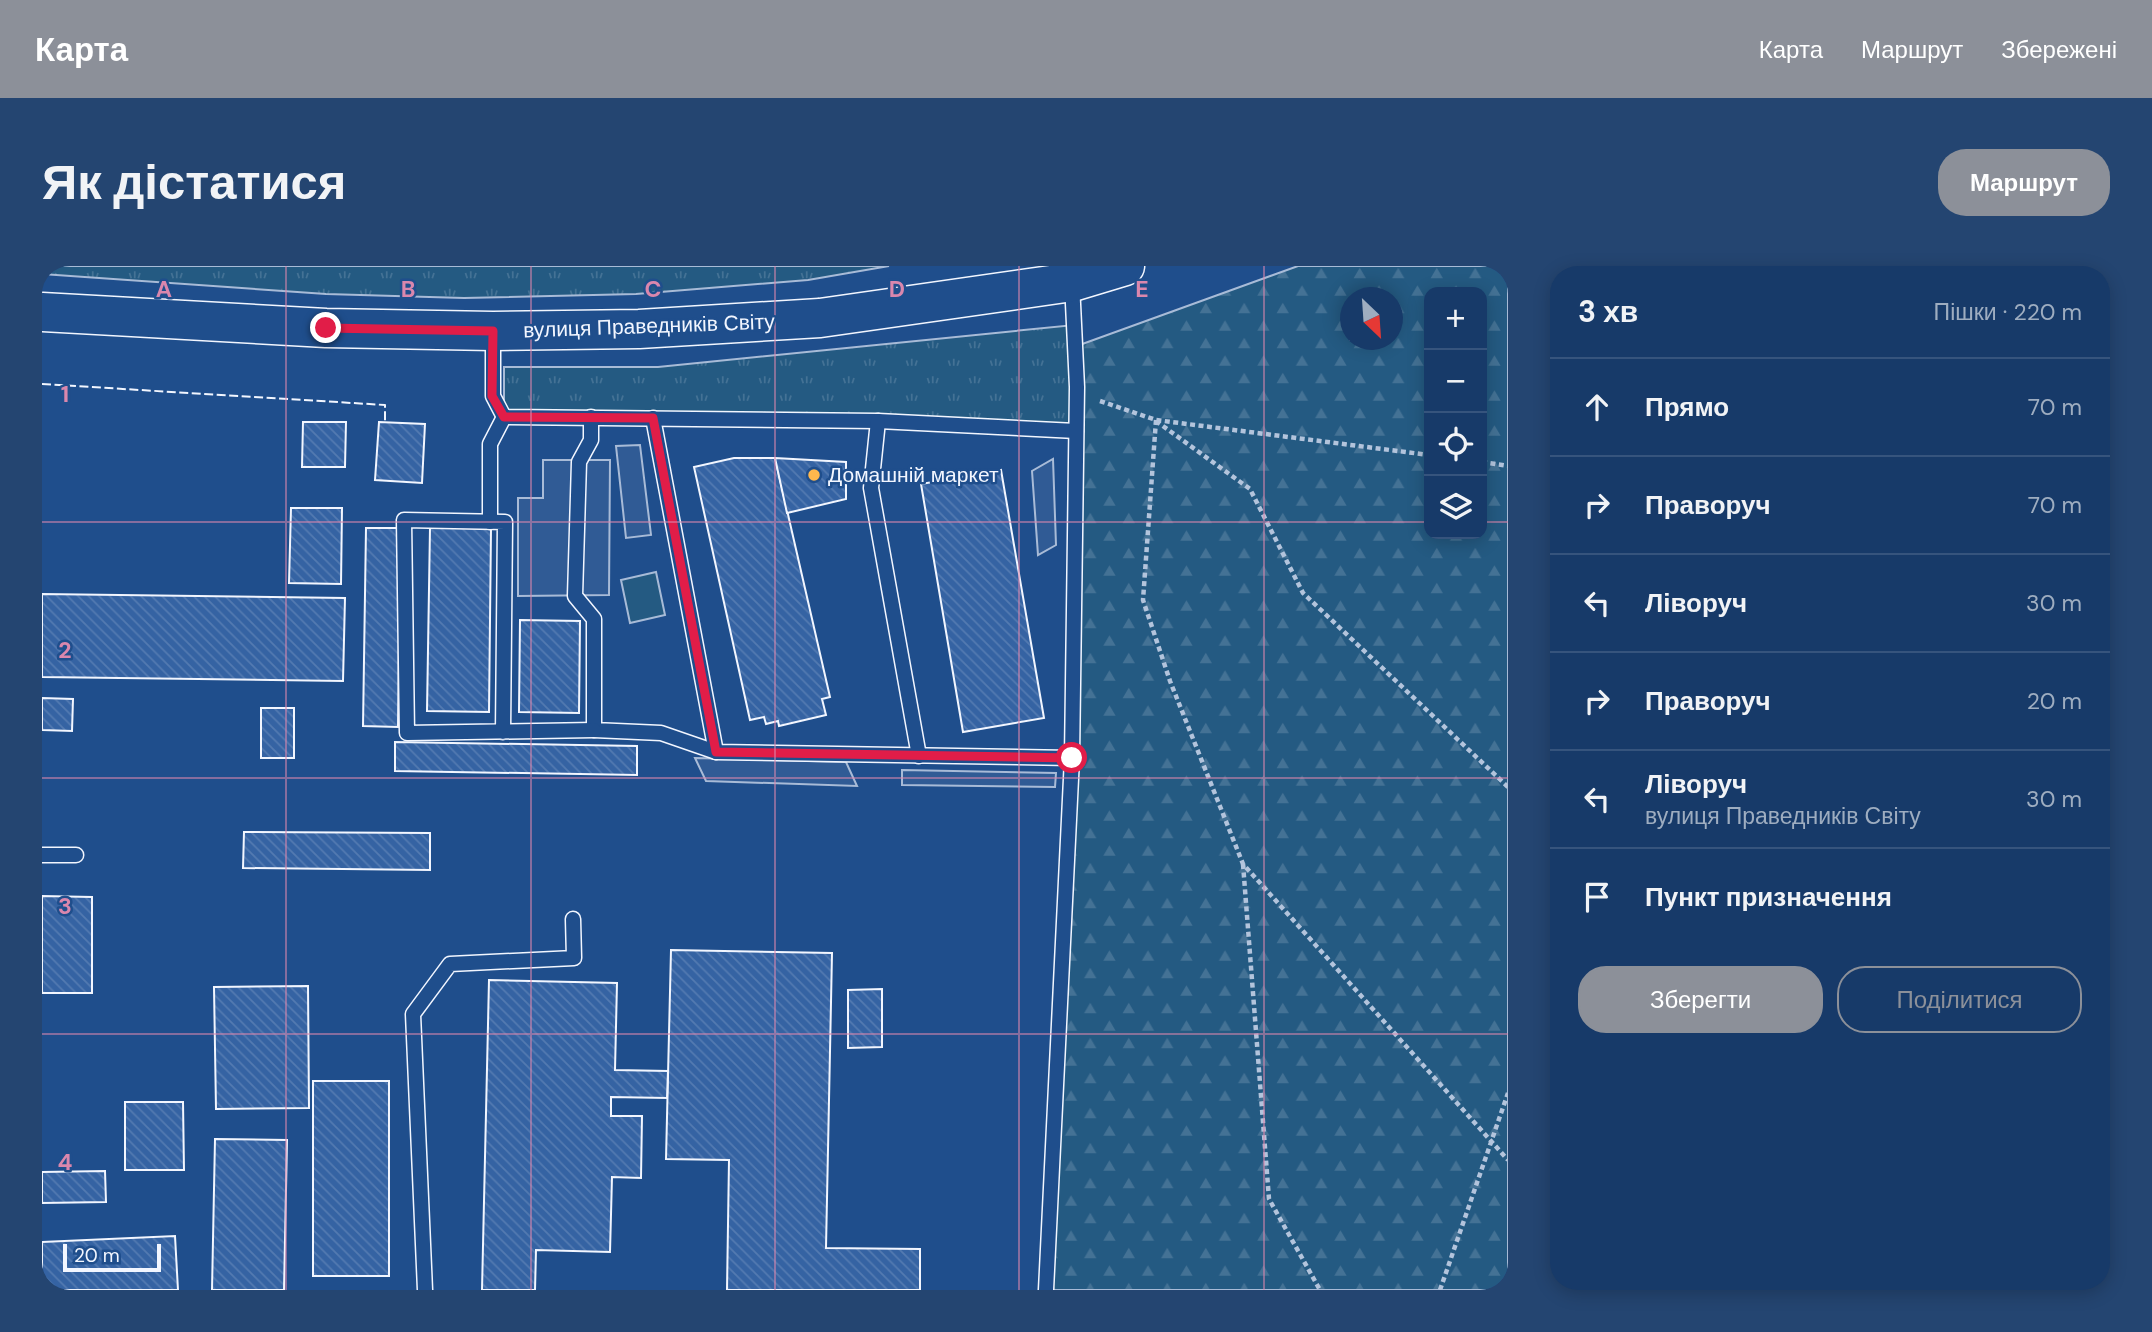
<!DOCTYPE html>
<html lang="uk">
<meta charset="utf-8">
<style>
body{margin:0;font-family:"DM Sans",sans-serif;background:#244571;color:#f1f3f6}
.controls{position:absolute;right:21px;top:21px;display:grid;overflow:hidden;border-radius:14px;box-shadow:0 4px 18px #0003}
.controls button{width:63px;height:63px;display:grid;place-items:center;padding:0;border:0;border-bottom:2px solid #36547d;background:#173a69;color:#f1f3f6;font:35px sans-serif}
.compass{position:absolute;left:1298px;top:21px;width:63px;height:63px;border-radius:50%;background:#173a69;box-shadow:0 4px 18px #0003;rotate:155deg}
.scale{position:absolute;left:21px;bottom:18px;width:98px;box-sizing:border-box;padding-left:7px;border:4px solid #f2f6ff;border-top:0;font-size:19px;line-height:24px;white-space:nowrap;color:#f2f6ff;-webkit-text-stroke:5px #1f4e8c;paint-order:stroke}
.stop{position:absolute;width:21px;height:21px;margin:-16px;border:5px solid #e11d48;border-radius:50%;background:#fff}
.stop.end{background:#e11d48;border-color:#fff;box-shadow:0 2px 7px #0008}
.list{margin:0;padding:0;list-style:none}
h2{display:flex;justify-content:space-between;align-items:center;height:91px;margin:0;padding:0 28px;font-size:30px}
h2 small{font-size:23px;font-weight:400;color:#9eadc0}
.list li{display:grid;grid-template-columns:46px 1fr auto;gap:21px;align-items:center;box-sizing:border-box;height:98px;padding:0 28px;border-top:2px solid #36547d}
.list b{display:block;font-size:26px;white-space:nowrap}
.list p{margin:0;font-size:23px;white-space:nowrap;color:#9eadc0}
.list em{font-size:23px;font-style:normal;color:#9eadc0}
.actions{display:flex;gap:14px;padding:21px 28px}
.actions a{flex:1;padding:16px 0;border:2px solid #8c9099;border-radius:28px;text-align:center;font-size:24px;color:#8c9099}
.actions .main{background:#8c9099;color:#fff}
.icon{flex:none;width:38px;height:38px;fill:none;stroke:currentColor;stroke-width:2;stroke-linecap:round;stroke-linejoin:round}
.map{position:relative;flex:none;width:1466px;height:1024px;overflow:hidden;border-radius:28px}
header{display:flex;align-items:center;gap:42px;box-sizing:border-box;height:98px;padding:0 35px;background:#8c9099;color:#fff}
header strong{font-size:33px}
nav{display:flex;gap:38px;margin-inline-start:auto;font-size:24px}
.intro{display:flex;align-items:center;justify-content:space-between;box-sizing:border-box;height:168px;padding:0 42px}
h1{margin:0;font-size:49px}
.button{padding:18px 32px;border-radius:28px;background:#8c9099;color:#fff;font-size:24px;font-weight:700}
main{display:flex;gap:42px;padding:0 42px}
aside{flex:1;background:#173a69;border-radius:28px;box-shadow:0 4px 18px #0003}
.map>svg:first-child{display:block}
.grass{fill:url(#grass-tufts);stroke:#a8bbd7;stroke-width:2}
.forest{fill:url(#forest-firs);stroke:#a8bbd7;stroke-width:2;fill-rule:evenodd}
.green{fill:#245a82;stroke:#a8bbd7;stroke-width:2}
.parking{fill:#305b95;stroke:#a8bbd7;stroke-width:2}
.building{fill:url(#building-back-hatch);stroke:#f2f6ff;stroke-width:2}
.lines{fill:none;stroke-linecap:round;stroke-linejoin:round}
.service-casing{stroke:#f2f6ff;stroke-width:17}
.secondary-casing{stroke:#f2f6ff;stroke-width:41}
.path{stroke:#b3c4dc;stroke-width:4.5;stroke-dasharray:5 3.5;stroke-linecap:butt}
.service{stroke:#1f4e8c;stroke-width:14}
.secondary{stroke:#1f4e8c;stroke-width:38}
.fence{stroke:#f2f6ff;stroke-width:2;stroke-dasharray:9 3.5;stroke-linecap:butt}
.route{stroke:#e11d48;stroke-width:9}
.grid{fill:none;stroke:#da87ad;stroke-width:2;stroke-opacity:0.55}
.poi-dot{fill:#ffb74d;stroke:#1f4e8c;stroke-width:2.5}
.labels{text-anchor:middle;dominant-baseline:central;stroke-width:5;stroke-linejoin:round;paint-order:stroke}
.street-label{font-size:21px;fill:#f2f6ff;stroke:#1f4e8c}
.poi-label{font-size:21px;fill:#f2f6ff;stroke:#1f4e8c;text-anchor:start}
.grid-label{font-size:23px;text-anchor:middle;font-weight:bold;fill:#da87ad;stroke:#1f4e8c;stroke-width:5;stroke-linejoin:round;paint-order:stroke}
</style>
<header>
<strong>Карта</strong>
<nav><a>Карта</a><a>Маршрут</a><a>Збережені</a></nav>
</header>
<div class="intro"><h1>Як дістатися</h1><a class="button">Маршрут</a></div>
<main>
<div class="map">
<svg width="1466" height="1024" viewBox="0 0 1466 1024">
<defs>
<pattern id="grass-tufts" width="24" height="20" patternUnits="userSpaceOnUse" patternTransform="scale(1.75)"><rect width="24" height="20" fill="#245a82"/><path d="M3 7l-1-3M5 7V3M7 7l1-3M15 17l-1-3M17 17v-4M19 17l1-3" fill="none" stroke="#447295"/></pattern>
<pattern id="forest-firs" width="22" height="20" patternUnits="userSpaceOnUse" patternTransform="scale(1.75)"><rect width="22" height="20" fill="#245a82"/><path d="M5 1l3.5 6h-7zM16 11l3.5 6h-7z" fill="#447295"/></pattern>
<pattern id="building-back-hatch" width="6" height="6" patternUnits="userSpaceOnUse" patternTransform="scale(1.75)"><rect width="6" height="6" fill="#3563a3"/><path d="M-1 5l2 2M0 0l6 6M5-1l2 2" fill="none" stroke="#537ab1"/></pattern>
</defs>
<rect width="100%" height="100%" fill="#1f4e8c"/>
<g class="grass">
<path d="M 0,0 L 847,0 L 766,14 L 594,28 L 422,32 L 284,28 L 0,8 Z"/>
<path d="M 1032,59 L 1034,165 L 462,151 L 462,101 L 616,101 Z"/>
</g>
<path class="forest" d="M 1256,0 L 1466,0 L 1466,1024 L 1004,1024 L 1029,533 L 1032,81 ZM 1387,26 L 1440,26 L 1440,268 L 1387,268 ZM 1308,32 L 1350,32 L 1350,74 L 1308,74 Z"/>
<path class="green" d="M 614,306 L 623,349 L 588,357 L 579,314 Z"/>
<g class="parking">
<path d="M 598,179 L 609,269 L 584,272 L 574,180 Z"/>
<path d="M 1011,193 L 1014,279 L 996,289 L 990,205 Z"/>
<path d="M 501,194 L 568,194 L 567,329 L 476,330 L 476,232 L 501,232 Z"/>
<path d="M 653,492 L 804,496 L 815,520 L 664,515 Z"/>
<path d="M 860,504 L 1014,507 L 1013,521 L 860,519 Z"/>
</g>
<g class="building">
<path d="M 261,156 L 304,156 L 303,201 L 260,201 Z"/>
<path d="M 337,156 L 383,158 L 380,217 L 333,214 Z"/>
<path d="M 692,192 L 733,192 L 788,431 L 780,433 L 784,449 L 737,460 L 736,455 L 724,458 L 722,451 L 708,454 L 652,201 Z"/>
<path d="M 733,192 L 804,196 L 804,233 L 745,247 Z"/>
<path d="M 959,204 L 1002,452 L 921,466 L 879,218 Z"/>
<path d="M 249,242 L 300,242 L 299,318 L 247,317 Z"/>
<path d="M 324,262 L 358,262 L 356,461 L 321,460 Z"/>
<path d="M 388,262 L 449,262 L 447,446 L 385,445 Z"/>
<path d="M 0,328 L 303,332 L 301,415 L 0,411 Z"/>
<path d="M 478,354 L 538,355 L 537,447 L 477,446 Z"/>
<path d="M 0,432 L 31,433 L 30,465 L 0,464 Z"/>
<rect x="219" y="442" width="33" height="50"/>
<path d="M 353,476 L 595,480 L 595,509 L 353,505 Z"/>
<path d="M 202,566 L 388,567 L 388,604 L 201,602 Z"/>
<path d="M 0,630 L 50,631 L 50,727 L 0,727 Z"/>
<path d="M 629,684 L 790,687 L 784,982 L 878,983 L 878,1024 L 685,1024 L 687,894 L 624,893 Z"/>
<path d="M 447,714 L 575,717 L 573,804 L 626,805 L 625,832 L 569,831 L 569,850 L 600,850 L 599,912 L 570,911 L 568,986 L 494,984 L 493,1024 L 440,1024 Z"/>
<path d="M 266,720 L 267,842 L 174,843 L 172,721 Z"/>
<path d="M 840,723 L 840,781 L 806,782 L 806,724 Z"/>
<rect x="271" y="815" width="76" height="195"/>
<path d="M 83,836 L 141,836 L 142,904 L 83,904 Z"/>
<path d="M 173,873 L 245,874 L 242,1024 L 170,1024 Z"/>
<path d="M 63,905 L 64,936 L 0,937 L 0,906 Z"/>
<path d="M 133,970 L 136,1024 L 0,1024 L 0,976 Z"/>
</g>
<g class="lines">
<defs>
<g id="service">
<path d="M 451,67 L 451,130 L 462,151 L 836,155 L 1034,165"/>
<path d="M 549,151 L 549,174 L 537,196 L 533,330 L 552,353 L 552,464 L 619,467 L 674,486 L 1030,492 L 1035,121 L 1030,17"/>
<path d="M 611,152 L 674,486"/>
<path d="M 836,155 L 829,222 L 877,490"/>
<path d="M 448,256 L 448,178 L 462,151"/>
<path d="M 461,466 L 463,256 L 362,254 L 365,467 L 552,464"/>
<path d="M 0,589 L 34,589"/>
<path d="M 383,1024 L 371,748 L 408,698 L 532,692 L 531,653"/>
<path d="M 1004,1024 L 1030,492"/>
</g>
<path id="secondary" d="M 0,46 L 284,62 L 451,65 L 597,63 L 778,52 L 1030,16 L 1083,0"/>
</defs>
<use href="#service" class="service-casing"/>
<use href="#secondary" class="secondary-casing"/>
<g class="path">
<path d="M 1058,135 L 1114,154 L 1387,189"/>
<path d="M 1114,154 L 1101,334 L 1128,415 L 1201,598 L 1466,894"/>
<path d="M 1114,155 L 1208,223 L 1261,327 L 1466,521"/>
<path d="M 1440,196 L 1466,200"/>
<path d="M 1201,598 L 1227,933 L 1278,1024"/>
<path d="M 1398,1024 L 1466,827"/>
</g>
<use href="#service" class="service"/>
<use href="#secondary" class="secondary"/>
<path class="fence" d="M 0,118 L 343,139 L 343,156"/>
</g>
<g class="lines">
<path class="route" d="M 284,62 L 451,65 L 450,130 L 462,151 L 611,152 L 674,486 L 1030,492"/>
</g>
<path class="grid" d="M 244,0 L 244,1024M 489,0 L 489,1024M 733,0 L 733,1024M 977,0 L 977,1024M 1222,0 L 1222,1024M 0,256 L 1387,256M 1440,256 L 1466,256M 0,512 L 1466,512M 0,768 L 1466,768"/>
<circle class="poi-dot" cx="772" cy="209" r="7"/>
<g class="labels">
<g class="street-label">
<text transform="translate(607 60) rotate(-2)">вулиця Праведників Світу</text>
</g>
<g class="poi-label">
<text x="786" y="209">Домашній маркет</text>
</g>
</g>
<g class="grid-label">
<text x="122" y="31">A</text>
<text x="366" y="31">B</text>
<text x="611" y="31">C</text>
<text x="855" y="31">D</text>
<text x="1100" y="31">E</text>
<text x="23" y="136">1</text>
<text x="23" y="392">2</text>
<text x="23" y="648">3</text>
<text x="23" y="904">4</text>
</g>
</svg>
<div class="controls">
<button>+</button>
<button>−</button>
<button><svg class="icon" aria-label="locate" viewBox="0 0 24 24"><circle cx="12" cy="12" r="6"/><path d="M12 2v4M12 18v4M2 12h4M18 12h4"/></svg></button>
<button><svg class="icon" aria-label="layers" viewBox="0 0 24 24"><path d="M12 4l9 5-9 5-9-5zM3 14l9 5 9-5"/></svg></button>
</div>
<svg class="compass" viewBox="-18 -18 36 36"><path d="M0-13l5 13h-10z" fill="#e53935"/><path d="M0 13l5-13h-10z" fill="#9eadc0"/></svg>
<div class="scale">20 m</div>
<div class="stop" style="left:1030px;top:492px"></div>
<div class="stop end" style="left:284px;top:62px"></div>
</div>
<aside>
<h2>3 хв<small>Пішки · 220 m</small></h2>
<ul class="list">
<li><svg class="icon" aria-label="ahead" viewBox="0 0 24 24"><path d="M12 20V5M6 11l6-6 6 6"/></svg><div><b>Прямо</b></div><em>70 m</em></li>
<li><svg class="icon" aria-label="right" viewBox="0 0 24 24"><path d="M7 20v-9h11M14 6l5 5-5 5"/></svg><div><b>Праворуч</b></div><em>70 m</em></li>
<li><svg class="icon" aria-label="left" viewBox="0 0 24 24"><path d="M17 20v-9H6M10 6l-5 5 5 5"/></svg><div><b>Ліворуч</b></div><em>30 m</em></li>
<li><svg class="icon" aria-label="right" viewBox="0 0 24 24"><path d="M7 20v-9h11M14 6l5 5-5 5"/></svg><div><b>Праворуч</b></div><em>20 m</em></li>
<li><svg class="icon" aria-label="left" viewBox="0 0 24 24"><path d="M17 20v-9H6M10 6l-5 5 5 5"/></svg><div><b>Ліворуч</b><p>вулиця Праведників Світу</p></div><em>30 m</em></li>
<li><svg class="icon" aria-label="arrive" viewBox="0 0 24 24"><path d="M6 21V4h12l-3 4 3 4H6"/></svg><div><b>Пункт призначення</b></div></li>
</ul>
<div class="actions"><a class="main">Зберегти</a><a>Поділитися</a></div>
</aside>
</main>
